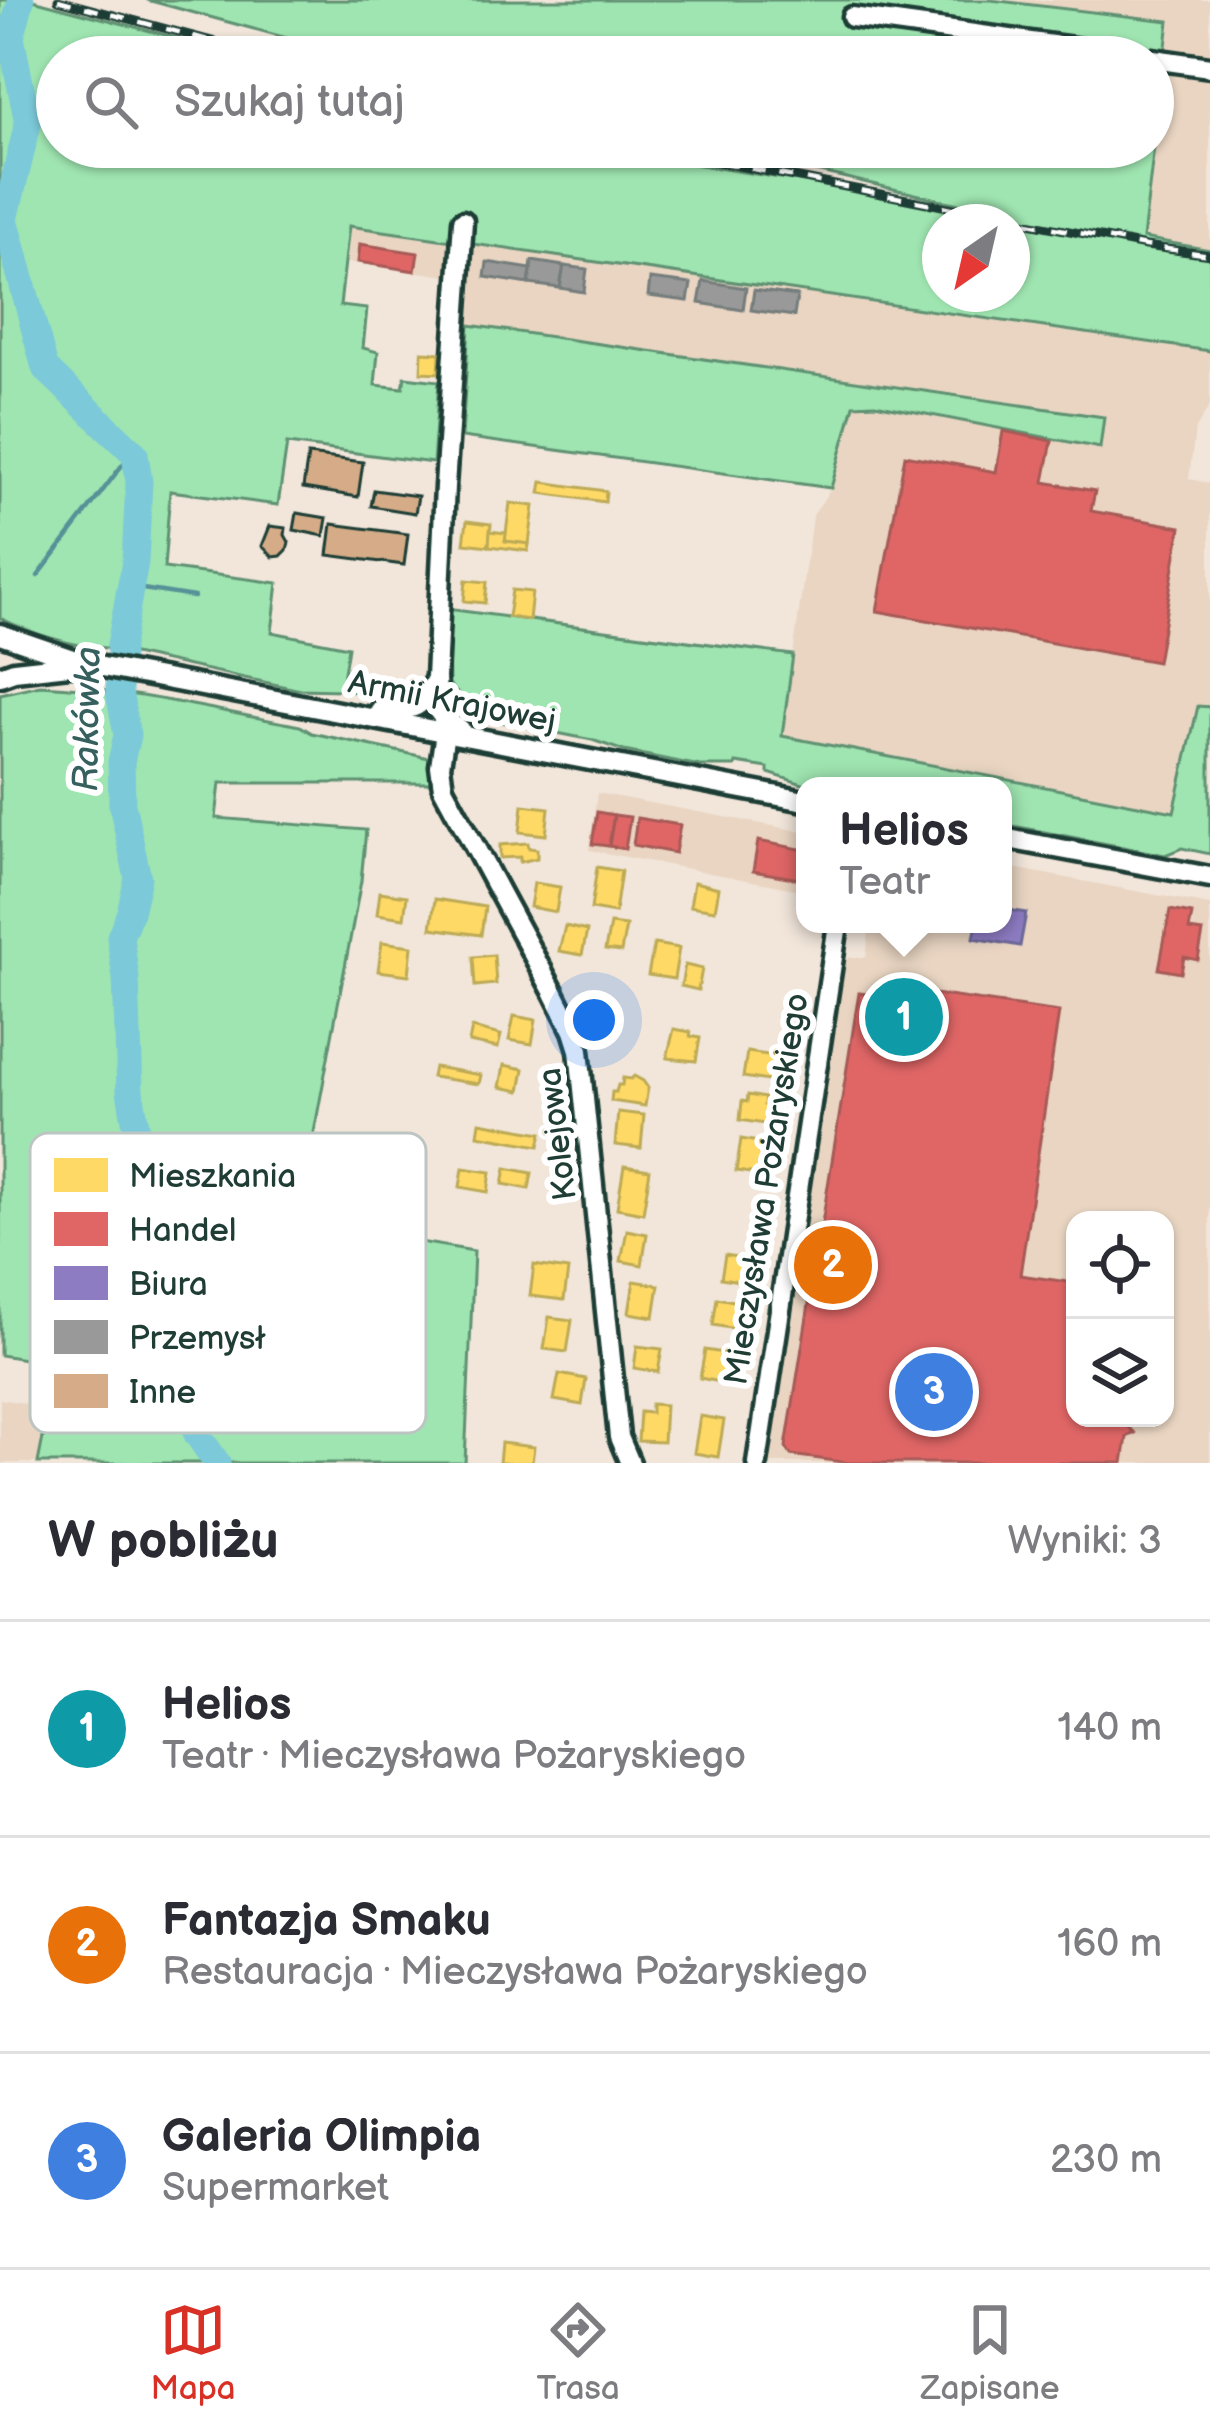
<!DOCTYPE html>
<html lang="pl">
<meta charset="utf-8">
<style>
body{margin:0;font-family:"Balsamiq Sans",sans-serif;background:#f2f2f3;color:#2b2b33}
.controls{position:absolute;right:36px;bottom:36px;display:grid;overflow:hidden;border-radius:24px;box-shadow:0 3px 9px #0004}
.controls button{width:108px;height:108px;display:grid;place-items:center;padding:0;border:0;border-bottom:3px solid #e1e1e2;background:#fff;color:#2b2b33;font:60px sans-serif}
.compass{position:absolute;left:922px;top:204px;width:108px;height:108px;border-radius:50%;background:#fff;box-shadow:0 3px 9px #0004;rotate:214deg}
.you{position:absolute;left:594px;top:1020px;width:42px;height:42px;margin:-30px;border:9px solid #fff;border-radius:50%;background:#1a73e8;box-shadow:0 0 0 18px #1a73e833}
.badge{display:grid;place-items:center;width:78px;height:78px;border-radius:50%;background:#d93025;color:#fff;font-size:39px;font-weight:700}
.pin{position:absolute;translate:-50% -50%;border:6px solid #fff;box-shadow:0 3px 12px #0006}
.popup{position:absolute;left:796px;top:777px;width:216px;height:156px;box-sizing:border-box;display:grid;place-content:center;border-radius:24px;background:#fff;filter:drop-shadow(0 3px 9px #0005);font-size:39px;white-space:nowrap;color:#7c7c81}
.popup b{font-size:45px;color:#2b2b33}
.popup::after{content:'';position:absolute;left:50%;top:100%;margin-left:-24px;border:24px solid transparent;border-top-color:#fff}
.list{margin:0;padding:0;list-style:none}
h2{display:flex;justify-content:space-between;align-items:center;height:156px;margin:0;padding:0 48px;font-size:51px}
h2 small{font-size:39px;font-weight:400;color:#7c7c81}
.list li{display:grid;grid-template-columns:78px 1fr auto;gap:36px;align-items:center;box-sizing:border-box;height:216px;padding:0 48px;border-top:3px solid #e1e1e2}
.list b{display:block;font-size:45px;white-space:nowrap}
.list p{margin:0;font-size:39px;white-space:nowrap;color:#7c7c81}
.list em{font-size:39px;font-style:normal;color:#7c7c81}
.icon{flex:none;width:66px;height:66px;fill:none;stroke:currentColor;stroke-width:2;stroke-linecap:round;stroke-linejoin:round}
.map{position:relative;flex:none;width:1210px;height:1463px;overflow:hidden}
.search{position:absolute;background:#fff;box-shadow:0 3px 9px #0004;left:36px;right:36px;top:36px;height:132px;display:flex;align-items:center;gap:30px;box-sizing:border-box;padding:0 42px;border-radius:66px;color:#7c7c81;font-size:45px}
.sheet{height:804px;background:#fff}
nav{display:flex;justify-content:space-around;align-items:center;box-sizing:border-box;height:168px;border-top:3px solid #e1e1e2;background:#fff;font-size:33px;color:#7c7c81}
nav a{display:grid;justify-items:center;gap:6px}
nav .on{color:#d93025}
.map>svg:first-child{display:block}
.built{fill:#e9d5c2;fill-rule:evenodd}
.green{fill:#9fe5b1;stroke:#5f9172;stroke-width:3;fill-rule:evenodd}
.homes{fill:#ffd966;stroke:#bcaa57;stroke-width:3}
.shops{fill:#e06666;stroke:#a65a57;stroke-width:3}
.offices{fill:#8e7cc3;stroke:#6d6998;stroke-width:3}
.industry{fill:#999;stroke:#747d7b;stroke-width:3}
.lines{fill:none;stroke-linecap:round;stroke-linejoin:round}
.stream{stroke:#569197;stroke-width:4.5}
.river{stroke:#7bc9d9;stroke-width:27}
.building{fill:#d5ac87;stroke:#1f3d34;stroke-width:3}
.minor-casing{stroke:#1f3d34;stroke-width:27}
.minor{stroke:#fff;stroke-width:18}
.rail-casing{stroke:#1f3d34;stroke-width:9}
.rail{stroke:#fff;stroke-width:4.5;stroke-dasharray:14;stroke-linecap:butt}
.labels{text-anchor:middle;dominant-baseline:central;stroke-width:12;stroke-linejoin:round;paint-order:stroke}
.street-label{font-size:33px;fill:#1f3d34;stroke:#fff}
.water-label{font-size:36px;font-style:italic;fill:#36605d;stroke:#fff}
.key{fill:#fff;stroke:#bcc5c2;stroke-width:3}
.key-label{font-size:33px;fill:#1f3d34}
</style>
<div class="map">
<svg width="1210" height="1463" viewBox="0 0 1210 1463">
<rect width="100%" height="100%" fill="#f2e6db"/>
<filter id="ink" filterUnits="userSpaceOnUse"><feTurbulence type="fractalNoise" baseFrequency=".00833" numOctaves="2"/><feDisplacementMap in="SourceGraphic" scale="24" xChannelSelector="R" yChannelSelector="G"/><feConvolveMatrix kernelMatrix="1 2 1 2 8 2 1 2 1" color-interpolation-filters="sRGB"/></filter>
<g filter="url(#ink)">
<g class="built">
<path d="M 991,0 L 1210,0 L 1210,253 L 1143,245 L 1168,21 Z"/>
<path d="M 349,225 L 450,242 L 447,276 L 345,262 Z"/>
<path d="M 472,244 L 1210,351 L 1210,405 L 1195,430 L 1189,479 L 1210,483 L 1210,712 L 1197,707 L 1175,812 L 782,735 L 812,517 L 831,488 L 853,405 L 875,404 L 1100,448 L 1104,417 L 463,324 Z"/>
<path d="M 597,793 L 805,832 L 805,891 L 589,850 Z"/>
<path d="M 1003,866 L 1210,905 L 1210,1463 L 765,1463 L 763,1451 L 842,963 L 850,957 L 866,957 L 869,934 L 856,931 L 850,924 L 1003,924 ZM 1075,1220 L 1165,1220 L 1165,1418 L 1075,1418 Z"/>
<path d="M 0,1399 L 49,1407 L 38,1463 L 0,1463 Z"/>
</g>
<g class="green">
<path d="M 0,0 L 33,0 L 249,57 L 57,57 L 57,147 L 588,147 L 997,213 L 713,147 L 1153,147 L 1153,57 L 357,57 L 147,0 L 991,0 L 1169,21 L 1143,238 L 1210,250 L 1210,351 L 349,226 L 340,306 L 367,309 L 363,348 L 378,352 L 375,385 L 403,388 L 405,377 L 439,381 L 433,463 L 287,444 L 278,505 L 170,491 L 164,568 L 278,583 L 272,632 L 348,647 L 343,679 L 411,692 L 397,698 L 343,690 L 296,689 L 106,648 C 72,647 31,633 0,618 ZM 940,222 L 1012,222 L 1012,294 L 940,294 Z"/>
<path d="M 469,325 L 1104,417 L 1100,448 L 875,404 L 854,405 L 831,488 L 462,437 Z"/>
<path d="M 447,609 L 793,655 L 782,736 L 1174,812 L 1198,706 L 1210,707 L 1210,854 L 1182,848 L 1165,855 L 1003,824 L 1003,786 L 809,786 L 768,773 L 768,768 L 736,763 L 735,766 L 700,766 L 624,751 L 592,740 L 487,719 L 452,688 L 449,683 Z"/>
<path d="M 40,685 C 128,689 213,710 300,726 L 312,733 L 429,758 L 432,783 L 220,783 L 216,818 L 366,830 L 361,881 L 307,1170 L 171,1150 L 167,1200 L 474,1251 L 465,1463 L 38,1463 L 49,1407 L 44,1362 L 0,1355 L 0,694 Z"/>
</g>
<g class="homes">
<path d="M 422,352 L 440,353 L 439,373 L 421,372 Z"/>
<path d="M 542,482 L 606,491 L 605,502 L 540,493 Z"/>
<path d="M 510,503 L 534,506 L 529,544 L 505,541 Z"/>
<path d="M 467,521 L 491,524 L 489,546 L 464,543 Z"/>
<path d="M 490,531 L 506,533 L 505,541 L 529,544 L 528,551 L 489,546 Z"/>
<path d="M 466,580 L 487,582 L 485,603 L 464,601 Z"/>
<path d="M 512,590 L 532,592 L 529,620 L 508,617 Z"/>
<path d="M 523,805 L 549,808 L 546,835 L 520,832 Z"/>
<path d="M 528,843 L 529,848 L 537,849 L 537,858 L 520,862 L 520,857 L 500,858 L 500,845 Z"/>
<path d="M 597,867 L 621,871 L 615,913 L 591,909 Z"/>
<path d="M 694,882 L 719,888 L 715,910 L 690,906 Z"/>
<path d="M 534,883 L 560,887 L 556,912 L 530,907 Z"/>
<path d="M 380,892 L 407,896 L 404,918 L 377,914 Z"/>
<path d="M 435,899 L 485,907 L 481,935 L 431,928 Z"/>
<path d="M 610,924 L 626,926 L 621,952 L 605,950 Z"/>
<path d="M 565,926 L 587,931 L 582,955 L 559,951 Z"/>
<path d="M 382,942 L 412,946 L 409,975 L 378,971 Z"/>
<path d="M 654,944 L 679,948 L 674,979 L 648,975 Z"/>
<path d="M 494,955 L 496,984 L 475,986 L 473,957 Z"/>
<path d="M 685,965 L 702,969 L 698,990 L 681,986 Z"/>
<path d="M 514,1016 L 536,1020 L 532,1044 L 509,1040 Z"/>
<path d="M 472,1028 L 501,1035 L 498,1048 L 469,1042 Z"/>
<path d="M 674,1029 L 691,1032 L 690,1036 L 700,1038 L 696,1061 L 667,1058 Z"/>
<path d="M 747,1052 L 775,1056 L 773,1071 L 783,1072 L 781,1083 L 743,1077 Z"/>
<path d="M 504,1065 L 524,1069 L 520,1091 L 500,1087 Z"/>
<path d="M 434,1067 L 481,1075 L 479,1084 L 432,1077 Z"/>
<path d="M 634,1076 L 643,1081 L 648,1088 L 645,1106 L 611,1101 L 612,1092 L 616,1092 L 618,1085 L 622,1085 L 623,1078 L 631,1079 Z"/>
<path d="M 748,1095 L 765,1098 L 764,1105 L 769,1106 L 768,1115 L 771,1115 L 770,1125 L 740,1120 L 742,1101 L 747,1102 Z"/>
<path d="M 618,1112 L 644,1115 L 641,1148 L 615,1145 Z"/>
<path d="M 480,1122 L 542,1133 L 539,1146 L 478,1135 Z"/>
<path d="M 741,1139 L 770,1144 L 765,1175 L 736,1171 Z"/>
<path d="M 554,1164 L 571,1165 L 568,1191 L 552,1190 Z"/>
<path d="M 624,1166 L 650,1170 L 643,1213 L 617,1208 Z"/>
<path d="M 463,1168 L 491,1172 L 488,1192 L 460,1187 Z"/>
<path d="M 506,1168 L 532,1173 L 529,1189 L 503,1184 Z"/>
<path d="M 627,1230 L 647,1234 L 642,1265 L 621,1261 Z"/>
<path d="M 725,1255 L 754,1260 L 751,1283 L 721,1278 Z"/>
<path d="M 534,1265 L 568,1270 L 564,1300 L 530,1296 Z"/>
<path d="M 634,1281 L 659,1285 L 654,1317 L 629,1313 Z"/>
<path d="M 717,1298 L 745,1303 L 741,1330 L 713,1325 Z"/>
<path d="M 549,1317 L 572,1320 L 567,1352 L 544,1349 Z"/>
<path d="M 637,1346 L 662,1349 L 658,1372 L 634,1368 Z"/>
<path d="M 705,1350 L 736,1355 L 730,1384 L 700,1378 Z"/>
<path d="M 559,1374 L 586,1379 L 582,1405 L 554,1400 Z"/>
<path d="M 651,1404 L 665,1405 L 663,1442 L 638,1441 L 640,1412 L 651,1413 Z"/>
<path d="M 700,1416 L 724,1420 L 718,1457 L 694,1453 Z"/>
<path d="M 501,1443 L 534,1447 L 532,1463 L 499,1463 Z"/>
</g>
<g class="shops">
<path d="M 360,244 L 418,253 L 415,271 L 358,262 Z"/>
<path d="M 1003,431 L 1052,441 L 1044,482 L 1095,491 L 1091,511 L 1181,527 L 1157,662 L 877,611 L 905,455 L 996,472 Z"/>
<path d="M 597,812 L 614,815 L 609,846 L 592,844 Z"/>
<path d="M 614,815 L 630,817 L 625,849 L 609,846 Z"/>
<path d="M 637,818 L 680,825 L 675,853 L 633,845 Z"/>
<path d="M 758,841 L 805,850 L 805,880 L 753,871 Z"/>
<path d="M 1170,910 L 1192,914 L 1189,930 L 1203,932 L 1198,960 L 1184,957 L 1181,973 L 1159,969 Z"/>
<path d="M 907,990 L 1059,1012 L 1020,1275 L 1075,1283 L 1075,1418 L 1131,1418 L 1129,1427 L 1135,1433 L 1127,1437 L 1123,1463 L 850,1463 L 791,1455 L 786,1447 L 859,993 L 906,999 Z"/>
</g>
<path class="offices" d="M 1003,909 L 1026,913 L 1020,946 L 974,938 L 977,924 L 1003,924 Z"/>
<g class="industry">
<path d="M 532,261 L 564,266 L 560,288 L 529,284 Z"/>
<path d="M 487,262 L 531,269 L 529,284 L 485,277 Z"/>
<path d="M 564,266 L 587,269 L 584,292 L 560,288 Z"/>
<path d="M 650,279 L 691,284 L 688,301 L 648,296 Z"/>
<path d="M 703,281 L 746,288 L 743,310 L 699,303 Z"/>
<path d="M 754,290 L 797,296 L 794,316 L 751,310 Z"/>
</g>
<g class="lines">
<g class="stream">
<path d="M 38,576 L 126,460 L 135,454"/>
<path d="M 130,587 L 194,597"/>
</g>
<path class="river" d="M 21,0 L 11,38 L 28,123 L 5,219 L 45,368 L 135,454 L 139,482 L 135,562 L 120,645 L 119,692 L 127,735 L 121,762 L 122,804 L 138,878 L 130,912 L 120,937 L 126,978 L 130,1091 L 138,1137 L 132,1167 L 149,1219 L 183,1280 L 193,1319 L 185,1405 L 197,1434 L 217,1463"/>
</g>
<g class="building">
<path d="M 308,455 L 363,462 L 358,497 L 303,488 Z"/>
<path d="M 374,490 L 418,496 L 415,513 L 371,506 Z"/>
<path d="M 297,513 L 327,518 L 324,536 L 294,530 Z"/>
<path d="M 332,524 L 408,534 L 404,565 L 328,555 Z"/>
<path d="M 270,526 L 286,528 L 285,535 L 289,542 L 287,550 L 281,556 L 273,557 L 262,546 Z"/>
</g>
<g class="lines">
<defs>
<g id="minor">
<path d="M 852,17 L 1139,57"/>
<path d="M 1153,59 L 1210,67"/>
<path d="M 0,634 L 87,664 L 805,801"/>
<path d="M 0,676 L 14,671 L 78,664"/>
<path d="M 380,710 C 408,711 423,711 434,682"/>
<path d="M 460,729 L 445,720 L 438,711 L 436,678 L 445,486 L 463,221"/>
<path d="M 445,732 L 440,766 L 443,788 L 554,993 L 573,1031 L 579,1050 L 619,1437 L 630,1463"/>
<path d="M 1003,838 L 1210,877"/>
<path d="M 757,1463 L 838,924"/>
</g>
</defs>
<use href="#minor" class="minor-casing"/>
<use href="#minor" class="minor"/>
<defs>
<g id="rail">
<path d="M 58,0 L 272,57"/>
<path d="M 641,147 L 1146,246 L 1210,255"/>
</g>
</defs>
<use href="#rail" class="rail-casing"/>
<use href="#rail" class="rail"/>
</g>
</g>
<g class="labels">
<g class="street-label">
<text transform="translate(452 702) rotate(11)">Armii Krajowej</text>
<text transform="translate(558 1134) rotate(-97)">Kolejowa</text>
<text transform="translate(767 1189) rotate(-81)">Mieczysława Pożaryskiego</text>
</g>
<g class="water-label">
<text transform="translate(88 719) rotate(-89)">Rakówka</text>
</g>
</g>
<rect x="30" y="1133" width="396" height="300" rx="18" class="key"/>
<rect x="54" y="1158" width="54" height="34" fill="#ffd966"/>
<rect x="54" y="1212" width="54" height="34" fill="#e06666"/>
<rect x="54" y="1266" width="54" height="34" fill="#8e7cc3"/>
<rect x="54" y="1320" width="54" height="34" fill="#999"/>
<rect x="54" y="1374" width="54" height="34" fill="#d5ac87"/>
<g class="key-label">
<text x="129" y="1187">Mieszkania</text>
<text x="129" y="1241">Handel</text>
<text x="129" y="1295">Biura</text>
<text x="129" y="1349">Przemysł</text>
<text x="129" y="1403">Inne</text>
</g>
</svg>
<div class="controls">
<button><svg class="icon" aria-label="locate" viewBox="0 0 24 24"><circle cx="12" cy="12" r="6"/><path d="M12 2v4M12 18v4M2 12h4M18 12h4"/></svg></button>
<button><svg class="icon" aria-label="layers" viewBox="0 0 24 24"><path d="M12 4l9 5-9 5-9-5zM3 14l9 5 9-5"/></svg></button>
</div>
<svg class="compass" viewBox="-18 -18 36 36"><path d="M0-13l5 13h-10z" fill="#e53935"/><path d="M0 13l5-13h-10z" fill="#7c7c81"/></svg>
<div class="you"></div>
<div class="pin badge" style="left:904px;top:1017px;background:#0f9aa8">1</div>
<div class="popup"><b>Helios</b>Teatr</div>
<div class="pin badge" style="left:833px;top:1265px;background:#e8710a">2</div>
<div class="pin badge" style="left:934px;top:1392px;background:#3f7fe0">3</div>
<div class="search"><svg class="icon" aria-label="search" viewBox="0 0 24 24"><circle cx="10" cy="10" r="6"/><path d="M15 15l6 6"/></svg>Szukaj tutaj</div>
</div>
<section class="sheet">
<h2>W pobliżu<small>Wyniki: 3</small></h2>
<ul class="list">
<li><span class="badge" style="background:#0f9aa8">1</span><div><b>Helios</b><p>Teatr · Mieczysława Pożaryskiego</p></div><em>140 m</em></li>
<li><span class="badge" style="background:#e8710a">2</span><div><b>Fantazja Smaku</b><p>Restauracja · Mieczysława Pożaryskiego</p></div><em>160 m</em></li>
<li><span class="badge" style="background:#3f7fe0">3</span><div><b>Galeria Olimpia</b><p>Supermarket</p></div><em>230 m</em></li>
</ul>
</section>
<nav>
<a class="on"><svg class="icon" aria-label="map" viewBox="0 0 24 24"><path d="M3 6l6-2 6 2 6-2v14l-6 2-6-2-6 2zM9 4v14M15 6v14"/></svg>Mapa</a>
<a><svg class="icon" aria-label="directions" viewBox="0 0 24 24"><path d="M12 3l9 9-9 9-9-9zM9 14v-3h6M13 9l2 2-2 2"/></svg>Trasa</a>
<a><svg class="icon" aria-label="saved" viewBox="0 0 24 24"><path d="M7 4h10v16l-5-4-5 4z"/></svg>Zapisane</a>
</nav>
